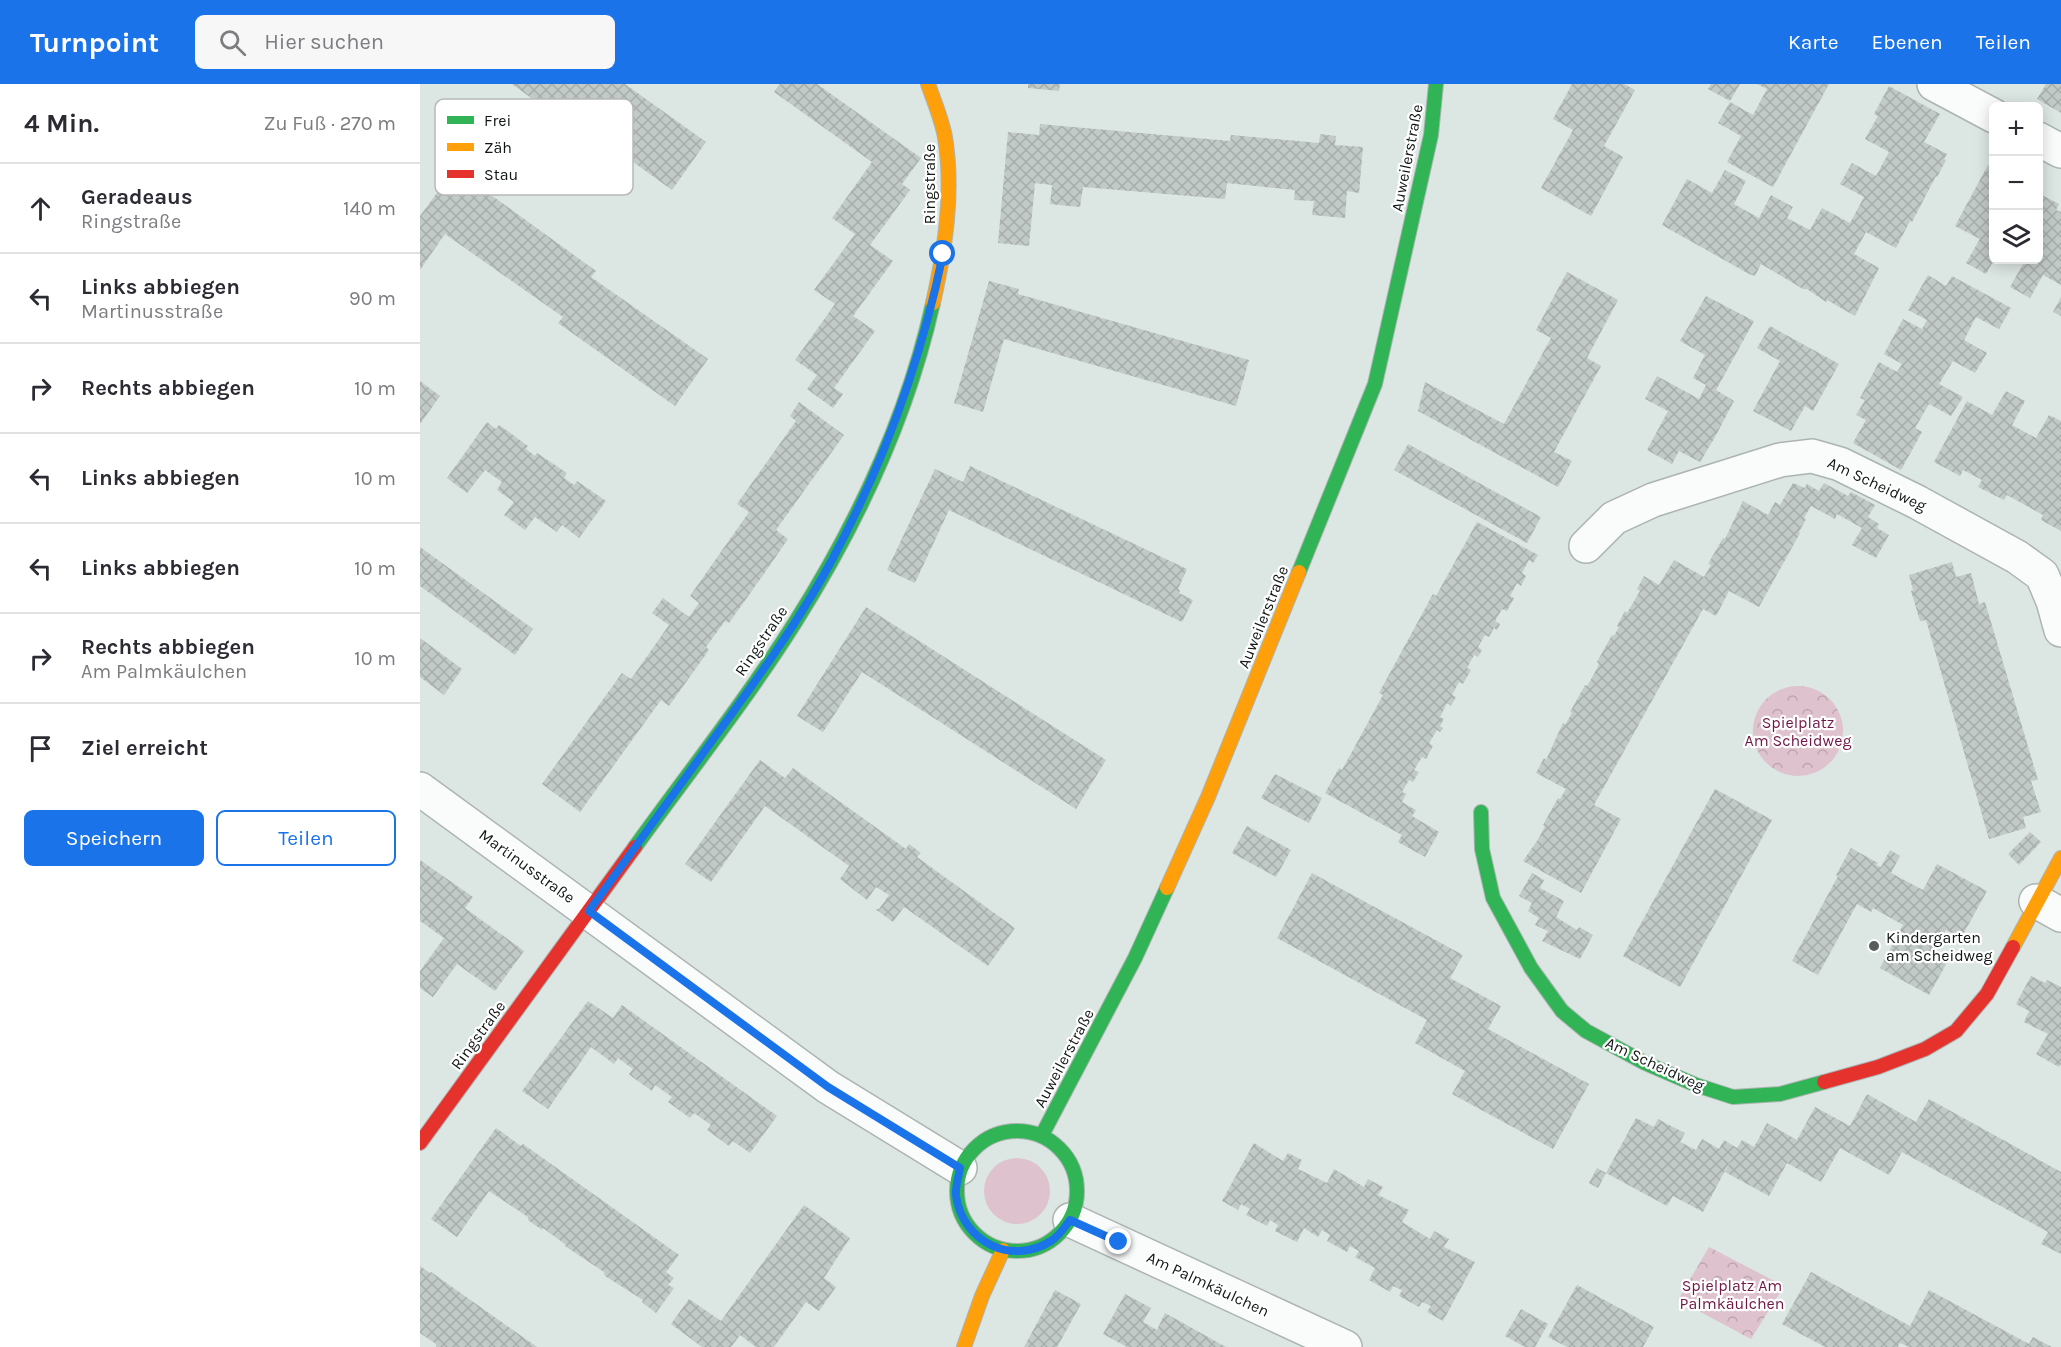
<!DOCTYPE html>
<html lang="de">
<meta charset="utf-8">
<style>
body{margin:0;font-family:Karla,sans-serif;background:#f7f7f7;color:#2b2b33}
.controls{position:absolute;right:18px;top:18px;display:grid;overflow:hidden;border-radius:9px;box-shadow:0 3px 15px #0003}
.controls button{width:54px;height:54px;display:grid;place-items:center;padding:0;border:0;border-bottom:2px solid #e1e1e2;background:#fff;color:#2b2b33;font:30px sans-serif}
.stop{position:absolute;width:18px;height:18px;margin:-14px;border:4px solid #1a73e8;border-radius:50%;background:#fff}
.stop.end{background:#1a73e8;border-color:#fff;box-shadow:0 2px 6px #0008}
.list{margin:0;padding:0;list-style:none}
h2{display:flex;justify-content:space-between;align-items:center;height:78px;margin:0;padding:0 24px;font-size:26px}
h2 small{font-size:20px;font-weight:400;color:#7c7c81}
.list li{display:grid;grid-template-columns:39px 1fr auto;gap:18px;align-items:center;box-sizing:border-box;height:90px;padding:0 24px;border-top:2px solid #e1e1e2}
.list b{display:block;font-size:22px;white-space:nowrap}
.list p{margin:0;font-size:20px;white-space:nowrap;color:#7c7c81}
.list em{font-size:20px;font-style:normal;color:#7c7c81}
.actions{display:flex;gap:12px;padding:18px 24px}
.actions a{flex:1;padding:14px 0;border:2px solid #1a73e8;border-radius:9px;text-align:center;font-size:21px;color:#1a73e8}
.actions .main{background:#1a73e8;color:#fff}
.icon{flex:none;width:33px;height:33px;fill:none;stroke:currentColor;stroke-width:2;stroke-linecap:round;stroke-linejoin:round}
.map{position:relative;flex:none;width:1641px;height:1263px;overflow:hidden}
header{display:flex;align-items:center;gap:36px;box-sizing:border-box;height:84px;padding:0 30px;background:#1a73e8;color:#fff}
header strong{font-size:28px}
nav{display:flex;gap:33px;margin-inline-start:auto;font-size:21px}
.search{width:420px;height:54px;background:#f7f7f7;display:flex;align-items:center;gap:15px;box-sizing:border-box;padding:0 21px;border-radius:9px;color:#7c7c81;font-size:22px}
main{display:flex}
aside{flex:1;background:#fff}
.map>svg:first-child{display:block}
.grass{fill:#dec2ce}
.park{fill:url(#park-crowns)}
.building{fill:url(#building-cross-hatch)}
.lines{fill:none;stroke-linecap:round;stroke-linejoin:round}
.street-casing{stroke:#acb4b2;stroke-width:36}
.fast-casing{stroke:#acb4b2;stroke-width:16}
.slow-casing{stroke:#acb4b2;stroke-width:16}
.jam-casing{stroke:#acb4b2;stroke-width:16}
.street{stroke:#fafbfb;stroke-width:33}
.fast{stroke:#30b455;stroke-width:14}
.slow{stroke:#ff9f0a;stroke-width:14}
.jam{stroke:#e5322d;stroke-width:14}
.route{stroke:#1a73e8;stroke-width:8}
.poi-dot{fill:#575f5d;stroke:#fff;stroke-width:2}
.labels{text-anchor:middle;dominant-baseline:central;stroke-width:4.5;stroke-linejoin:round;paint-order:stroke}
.street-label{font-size:16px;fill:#101715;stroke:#fff}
.park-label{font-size:16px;fill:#711747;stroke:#fff}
.poi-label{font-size:16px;fill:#101715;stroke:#fff;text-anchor:start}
.key{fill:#fff;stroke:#b7b9b9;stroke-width:1.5}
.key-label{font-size:16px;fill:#101715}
</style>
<header>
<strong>Turnpoint</strong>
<div class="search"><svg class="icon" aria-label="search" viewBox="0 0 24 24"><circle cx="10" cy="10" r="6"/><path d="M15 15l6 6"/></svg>Hier suchen</div>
<nav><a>Karte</a><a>Ebenen</a><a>Teilen</a></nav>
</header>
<main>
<aside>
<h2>4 Min.<small>Zu Fuß · 270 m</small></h2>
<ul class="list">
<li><svg class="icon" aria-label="ahead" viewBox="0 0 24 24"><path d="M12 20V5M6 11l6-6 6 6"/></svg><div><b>Geradeaus</b><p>Ringstraße</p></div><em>140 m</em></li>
<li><svg class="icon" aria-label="left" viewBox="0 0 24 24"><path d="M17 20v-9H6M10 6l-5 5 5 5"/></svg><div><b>Links abbiegen</b><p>Martinusstraße</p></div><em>90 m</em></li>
<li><svg class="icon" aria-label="right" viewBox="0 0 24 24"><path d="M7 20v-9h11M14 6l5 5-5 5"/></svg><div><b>Rechts abbiegen</b></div><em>10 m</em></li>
<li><svg class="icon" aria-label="left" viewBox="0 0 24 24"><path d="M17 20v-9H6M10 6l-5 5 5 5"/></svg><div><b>Links abbiegen</b></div><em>10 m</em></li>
<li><svg class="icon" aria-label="left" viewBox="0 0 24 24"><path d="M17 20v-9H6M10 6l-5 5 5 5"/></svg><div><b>Links abbiegen</b></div><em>10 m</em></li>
<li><svg class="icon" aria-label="right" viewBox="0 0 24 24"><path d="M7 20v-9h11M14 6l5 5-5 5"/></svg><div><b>Rechts abbiegen</b><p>Am Palmkäulchen</p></div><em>10 m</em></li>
<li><svg class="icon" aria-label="arrive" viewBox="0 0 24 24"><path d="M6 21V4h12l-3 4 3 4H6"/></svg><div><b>Ziel erreicht</b></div></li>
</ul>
<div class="actions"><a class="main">Speichern</a><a>Teilen</a></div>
</aside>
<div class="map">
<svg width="1641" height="1263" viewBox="0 0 1641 1263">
<defs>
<pattern id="park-crowns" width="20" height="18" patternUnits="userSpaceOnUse" patternTransform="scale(1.5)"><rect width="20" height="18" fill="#dec2ce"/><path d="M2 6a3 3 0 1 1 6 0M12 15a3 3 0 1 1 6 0" fill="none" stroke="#bda6b0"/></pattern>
<pattern id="building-cross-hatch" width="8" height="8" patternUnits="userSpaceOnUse" patternTransform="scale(1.5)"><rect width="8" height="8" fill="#c2cac8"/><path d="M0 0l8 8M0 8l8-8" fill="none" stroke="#a6adab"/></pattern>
</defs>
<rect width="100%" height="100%" fill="#dce6e3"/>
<circle class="grass" cx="597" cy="1107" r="33"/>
<g class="park">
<circle cx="1378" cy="647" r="45"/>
<path d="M 1289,1163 L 1364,1202 L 1331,1255 L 1258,1216 Z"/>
</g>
<g class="building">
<path d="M 92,0 L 205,0 L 286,58 L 252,106 L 149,32 L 144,38 Z"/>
<path d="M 360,0 L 397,0 L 501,74 L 482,100 L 490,106 L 450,161 L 473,177 L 433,232 L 455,247 L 414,304 L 423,310 L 413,324 L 387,305 L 397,291 L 375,276 L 415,220 L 394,206 L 435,150 L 412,134 L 452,78 L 354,8 Z"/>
<path d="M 608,0 L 640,0 L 639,7 L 608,4 Z"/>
<path d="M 1152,0 L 1204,0 L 1215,6 L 1184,62 L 1203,73 L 1171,132 L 1121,104 L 1153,46 L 1133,35 Z"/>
<path d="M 1291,0 L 1320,0 L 1310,17 L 1288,5 Z"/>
<path d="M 1337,0 L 1409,0 L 1353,103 L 1307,78 L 1321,52 L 1298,39 L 1310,18 L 1333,31 L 1347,5 Z"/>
<path d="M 1626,0 L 1641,0 L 1641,29 L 1617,15 Z"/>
<path d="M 1469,2 L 1520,30 L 1504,58 L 1527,70 L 1524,75 L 1526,76 L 1517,93 L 1516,92 L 1492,138 L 1490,137 L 1476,164 L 1446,148 L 1434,170 L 1459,184 L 1435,232 L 1407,216 L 1406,218 L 1387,205 L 1383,205 L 1341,180 L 1335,192 L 1329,190 L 1242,141 L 1267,95 L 1292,109 L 1305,86 L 1326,97 L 1314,120 L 1339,134 L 1351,111 L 1373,123 L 1367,134 L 1390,146 L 1402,124 L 1430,139 L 1444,113 L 1420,100 L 1432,79 L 1456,92 L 1469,68 L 1445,55 L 1458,32 L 1454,30 Z"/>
<path d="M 620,40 L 810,57 L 811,51 L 899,59 L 900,50 L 916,52 L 915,61 L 943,63 L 939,109 L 927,107 L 925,134 L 892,131 L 894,117 L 874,116 L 875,106 L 807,99 L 805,115 L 663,103 L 660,123 L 630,120 L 632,101 L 615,99 L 609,162 L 578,159 L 588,48 L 619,51 Z"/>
<path d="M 41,76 L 66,94 L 60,103 L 176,187 L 171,193 L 288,275 L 255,322 L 138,239 L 143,233 L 25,150 L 0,186 L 0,132 Z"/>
<path d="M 1568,81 L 1574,84 L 1574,176 L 1566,190 L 1546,179 L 1560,155 L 1535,142 Z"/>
<path d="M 1618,109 L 1639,120 L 1636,126 L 1641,128 L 1641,201 L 1623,191 L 1610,214 L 1590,203 L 1603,180 L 1595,176 L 1618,176 Z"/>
<path d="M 1147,188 L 1198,216 L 1167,274 L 1181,282 L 1134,368 L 1152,377 L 1138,403 L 998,327 L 1005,298 L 1084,340 L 1131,254 L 1116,246 Z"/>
<path d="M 1508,191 L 1526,202 L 1532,192 L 1591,224 L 1579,245 L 1556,233 L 1544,256 L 1567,269 L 1555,289 L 1533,277 L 1519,300 L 1543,313 L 1531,332 L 1509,320 L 1495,344 L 1502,348 L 1481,386 L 1433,359 L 1446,336 L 1436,331 L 1445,316 L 1440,314 L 1459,278 L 1477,288 L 1482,280 L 1464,270 L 1483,235 L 1502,245 L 1507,236 L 1488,226 Z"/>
<path d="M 569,197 L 599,205 L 598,210 L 829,276 L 816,322 L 584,255 L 563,328 L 534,319 Z"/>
<path d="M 1286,212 L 1334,237 L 1296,306 L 1314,317 L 1295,353 L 1280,378 L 1259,367 L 1252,380 L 1227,366 L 1248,327 L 1225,315 L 1237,292 L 1279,315 L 1286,301 L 1273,294 L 1285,271 L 1260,257 Z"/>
<path d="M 1641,213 L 1641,232 L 1633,228 Z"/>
<path d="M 1350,242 L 1419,280 L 1393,327 L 1385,322 L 1371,347 L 1333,327 L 1360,277 L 1337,264 Z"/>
<path d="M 0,297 L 20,312 L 0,340 Z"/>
<path d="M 1586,307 L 1605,317 L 1592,341 L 1616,354 L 1629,331 L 1641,337 L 1641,447 L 1621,436 L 1623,431 L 1587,411 L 1584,416 L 1558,403 L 1562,396 L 1543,386 L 1540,392 L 1514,378 L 1547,317 L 1572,331 Z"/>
<path d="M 379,318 L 424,351 L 356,446 L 368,455 L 348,484 L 309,539 L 305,537 L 286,563 L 289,566 L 249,622 L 241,616 L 160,728 L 122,700 L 202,589 L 211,595 L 249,541 L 232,529 L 243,514 L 269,533 L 279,519 L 270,512 L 329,428 L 317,420 L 376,337 L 370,332 Z"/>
<path d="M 67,338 L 76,345 L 79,341 L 89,348 L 108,362 L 106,365 L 115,372 L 117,369 L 147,389 L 144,394 L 154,401 L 157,397 L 186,417 L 159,454 L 142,441 L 137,448 L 115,433 L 105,446 L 84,431 L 94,418 L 77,406 L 82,398 L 65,386 L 47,409 L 27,394 Z"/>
<path d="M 988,360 L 1121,433 L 1107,459 L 974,386 Z"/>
<path d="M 550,382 L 767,485 L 758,505 L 760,506 L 759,509 L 773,516 L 762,538 L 529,426 L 495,499 L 467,486 L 515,385 L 543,398 Z"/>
<path d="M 1373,399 L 1385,404 L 1387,400 L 1399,407 L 1404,399 L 1428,412 L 1431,408 L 1455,421 L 1448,433 L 1459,440 L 1457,444 L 1469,451 L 1456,474 L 1432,461 L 1442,444 L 1417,430 L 1415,435 L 1391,422 L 1384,434 L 1386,435 L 1379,448 L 1380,449 L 1339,523 L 1309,507 L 1296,532 L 1283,525 L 1174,721 L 1201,735 L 1161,809 L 1103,777 L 1119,754 L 1125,742 L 1123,741 L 1138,714 L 1140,715 L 1146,705 L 1116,689 L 1124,674 L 1126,676 L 1143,639 L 1145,641 L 1152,629 L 1150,628 L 1165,601 L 1167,602 L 1173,592 L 1179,580 L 1177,578 L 1192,551 L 1194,552 L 1199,543 L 1197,542 L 1205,527 L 1207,529 L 1220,507 L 1217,505 L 1224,492 L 1239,501 L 1254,476 L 1284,493 L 1291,481 L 1288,480 L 1303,454 L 1305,455 L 1323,417 L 1348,431 L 1355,418 L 1360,421 Z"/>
<path d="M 1057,438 L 1118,471 L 1113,479 L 1109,476 L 1102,489 L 1106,492 L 1101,502 L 1097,499 L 1090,512 L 1094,514 L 1087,527 L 1082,525 L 1075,537 L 1080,540 L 1077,546 L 1074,544 L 1069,553 L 1065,551 L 1058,563 L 1062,566 L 1058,573 L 1054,571 L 1047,584 L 1051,586 L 1043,600 L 1039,598 L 1032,611 L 1036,613 L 1031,622 L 1027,619 L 1020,633 L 1024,635 L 1020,642 L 1023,644 L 1020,648 L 1017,646 L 1009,659 L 1013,662 L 1006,675 L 1002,673 L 994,686 L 999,688 L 993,698 L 989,696 L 982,708 L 986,710 L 982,718 L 996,726 L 992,732 L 1019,748 L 1005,773 L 978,758 L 982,751 L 905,709 L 919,684 L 922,686 L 963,611 L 959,609 L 1013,510 L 1016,512 Z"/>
<path d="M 0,463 L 113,545 L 95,571 L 0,502 Z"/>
<path d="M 1532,478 L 1536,493 L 1551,489 L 1559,520 L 1565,518 L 1618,696 L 1611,697 L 1621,728 L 1603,733 L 1606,744 L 1569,755 L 1506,536 L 1500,537 L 1491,507 L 1493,506 L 1489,491 Z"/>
<path d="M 446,523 L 686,676 L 656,725 L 442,588 L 403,648 L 377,632 Z"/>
<path d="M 0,554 L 42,585 L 24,611 L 0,593 Z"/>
<path d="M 340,676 L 365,694 L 373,684 L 486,765 L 489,760 L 501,769 L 497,773 L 595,844 L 568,882 L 484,823 L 473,838 L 455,825 L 459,825 L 469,811 L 456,803 L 447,816 L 420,795 L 429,782 L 345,722 L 291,798 L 265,780 Z"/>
<path d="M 855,690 L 902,714 L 889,739 L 841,714 Z"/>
<path d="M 1295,705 L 1352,736 L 1260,903 L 1203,872 Z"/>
<path d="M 827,742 L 871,766 L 856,793 L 812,769 Z"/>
<path d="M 1610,748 L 1621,758 L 1599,781 L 1588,770 Z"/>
<path d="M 1431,764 L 1458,779 L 1456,781 L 1461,783 L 1470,766 L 1480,772 L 1471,789 L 1503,806 L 1517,780 L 1567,807 L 1541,854 L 1526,846 L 1514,867 L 1529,875 L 1509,911 L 1460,884 L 1483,841 L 1453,824 L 1451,828 L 1437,820 L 1398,891 L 1372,877 L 1418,792 L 1416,791 Z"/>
<path d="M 0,776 L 53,813 L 45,824 L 104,867 L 75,907 L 37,880 L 13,913 L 0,904 L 0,887 L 24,854 L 0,837 Z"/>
<path d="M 892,789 L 1043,871 L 1030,894 L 1081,922 L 1068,945 L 1169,1000 L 1133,1065 L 1032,1010 L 1045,987 L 995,959 L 1007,936 L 857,854 Z"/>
<path d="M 1112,789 L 1124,796 L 1120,804 L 1144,817 L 1136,833 L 1157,846 L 1159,843 L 1173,851 L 1160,875 L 1122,857 L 1128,847 L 1115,841 L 1119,834 L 1108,827 L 1112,819 L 1099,812 Z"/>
<path d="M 1611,892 L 1625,899 L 1627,896 L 1641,903 L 1641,980 L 1639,983 L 1616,970 L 1628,950 L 1604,938 L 1609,927 L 1596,920 Z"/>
<path d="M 168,917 L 193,934 L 202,921 L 357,1032 L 330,1069 L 313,1057 L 309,1062 L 287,1046 L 291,1041 L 274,1029 L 270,1034 L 248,1018 L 252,1013 L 235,1001 L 232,1007 L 211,992 L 209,990 L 213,985 L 198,974 L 194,980 L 171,963 L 128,1025 L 102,1007 Z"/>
<path d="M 1447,1010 L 1496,1038 L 1509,1015 L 1641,1088 L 1641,1170 L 1621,1160 L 1628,1148 L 1482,1068 L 1469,1091 L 1420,1064 L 1401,1098 L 1367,1079 L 1349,1112 L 1305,1088 L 1315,1068 L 1283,1128 L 1253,1112 L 1247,1122 L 1186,1089 L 1178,1104 L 1169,1099 L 1177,1084 L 1186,1089 L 1216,1034 L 1234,1043 L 1238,1035 L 1251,1042 L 1265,1049 L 1260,1058 L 1276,1066 L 1282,1055 L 1299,1065 L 1304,1056 L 1317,1064 L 1322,1056 L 1334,1063 L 1347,1039 L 1377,1056 L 1395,1023 L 1430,1042 Z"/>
<path d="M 76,1044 L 101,1062 L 103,1060 L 259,1171 L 246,1188 L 254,1194 L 248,1201 L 254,1204 L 236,1229 L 222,1218 L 223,1216 L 185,1192 L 184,1188 L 145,1162 L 146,1161 L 123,1144 L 122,1146 L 108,1136 L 108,1133 L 69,1107 L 37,1153 L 11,1135 Z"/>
<path d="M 834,1059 L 863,1077 L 868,1069 L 882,1076 L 878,1085 L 907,1099 L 914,1085 L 944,1103 L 948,1095 L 963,1103 L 958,1111 L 989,1126 L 982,1138 L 1010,1155 L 1014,1147 L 1029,1155 L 1024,1163 L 1055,1178 L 1023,1237 L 1007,1228 L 1011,1222 L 1002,1218 L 999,1223 L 979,1212 L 982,1206 L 973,1202 L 970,1208 L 949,1196 L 955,1184 L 935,1173 L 939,1167 L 930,1162 L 927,1168 L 907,1157 L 910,1151 L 902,1146 L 898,1153 L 884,1144 L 877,1158 L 855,1147 L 858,1141 L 850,1136 L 847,1142 L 826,1131 L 830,1125 L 821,1120 L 818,1126 L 802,1117 Z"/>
<path d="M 384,1121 L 430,1154 L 404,1194 L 416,1203 L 399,1227 L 386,1218 L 354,1263 L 336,1263 L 320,1251 L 311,1263 L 282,1263 L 251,1240 L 269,1215 L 301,1237 Z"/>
<path d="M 0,1182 L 10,1189 L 11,1188 L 117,1263 L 16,1263 L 16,1260 L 0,1249 Z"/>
<path d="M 1391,1188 L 1490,1242 L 1509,1206 L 1609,1260 L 1613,1253 L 1632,1263 L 1489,1263 L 1480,1259 L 1478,1263 L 1405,1263 L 1362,1240 Z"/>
<path d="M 1157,1201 L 1234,1243 L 1223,1263 L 1147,1263 L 1128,1253 Z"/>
<path d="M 635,1206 L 661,1220 L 646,1247 L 637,1263 L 604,1263 Z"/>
<path d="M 705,1210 L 731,1224 L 723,1238 L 737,1246 L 745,1229 L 806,1263 L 707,1263 L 683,1250 Z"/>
<path d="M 1101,1225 L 1128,1240 L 1115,1263 L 1105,1263 L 1085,1252 Z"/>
</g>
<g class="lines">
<defs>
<g id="street">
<path d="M 1514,0 L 1574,32"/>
<path d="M 1618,55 L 1641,67"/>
<path d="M 1166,462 L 1194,434 L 1233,416 L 1360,376 L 1392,372 L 1420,380 L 1497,418 L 1597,473 L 1622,491 L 1633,517 L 1641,546"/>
<path d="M 0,705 L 408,1003 L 540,1084"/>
<path d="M 1616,817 L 1641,831"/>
<path d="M 650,1136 L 925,1263"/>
</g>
<g id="fast">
<path d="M 879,488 L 955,300 L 1011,51 L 1016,0"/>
<path d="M 1061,728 L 1062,765 L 1073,814 L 1111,884 L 1142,927 L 1166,947 L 1225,979 L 1276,1001 L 1313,1013 L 1360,1010 L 1404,998"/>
<path d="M 215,763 C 269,688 327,615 376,537 C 437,440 488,331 513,219"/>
<circle cx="597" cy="1107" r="60"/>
<path d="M 622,1051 L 715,874 L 747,804"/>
</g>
<g id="slow">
<path d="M 508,0 C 514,17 522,36 525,53 C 534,109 525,165 513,219"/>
<path d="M 747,804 L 788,713 L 879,488"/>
<path d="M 1593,863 L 1641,774"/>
<path d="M 544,1263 L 562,1212 L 583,1166"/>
</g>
<g id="jam">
<path d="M 1404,998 L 1458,983 L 1505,965 L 1536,947 L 1567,910 L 1593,863"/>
<path d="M 0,1059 L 215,763"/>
</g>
</defs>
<use href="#street" class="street-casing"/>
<use href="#fast" class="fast-casing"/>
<use href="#slow" class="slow-casing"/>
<use href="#jam" class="jam-casing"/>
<use href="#street" class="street"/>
<use href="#fast" class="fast"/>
<use href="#slow" class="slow"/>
<use href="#jam" class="jam"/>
</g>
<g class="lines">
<path class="route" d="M 523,170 C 501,277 464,379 412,476 C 379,537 338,594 297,650 C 254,709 212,768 169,827 L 408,1003 L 540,1084 C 539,1092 535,1103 536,1112 C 543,1158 591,1182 631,1157 C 639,1152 645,1143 650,1136 L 699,1158"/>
</g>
<circle class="poi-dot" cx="1454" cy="862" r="6"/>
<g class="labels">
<g class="street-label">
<text transform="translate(987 74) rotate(-79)">Auweilerstraße</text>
<text transform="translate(509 100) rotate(-90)">Ringstraße</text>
<text transform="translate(1457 400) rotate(25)">Am Scheidweg</text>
<text transform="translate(843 533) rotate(-68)">Auweilerstraße</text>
<text transform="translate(341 557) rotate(-56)">Ringstraße</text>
<text transform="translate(107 782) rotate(36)">Martinusstraße</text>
<text transform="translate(58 951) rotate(-54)">Ringstraße</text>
<text transform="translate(644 974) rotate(-62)">Auweilerstraße</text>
<text transform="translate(1235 980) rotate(25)">Am Scheidweg</text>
<text transform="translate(788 1200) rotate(25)">Am Palmkäulchen</text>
</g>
<g class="park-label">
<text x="1378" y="638">Spielplatz<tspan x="1378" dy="18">Am Scheidweg</tspan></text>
<text x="1312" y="1201">Spielplatz Am<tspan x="1312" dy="18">Palmkäulchen</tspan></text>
</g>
<g class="poi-label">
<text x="1466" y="853">Kindergarten<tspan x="1466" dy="18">am Scheidweg</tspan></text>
</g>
</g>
<rect x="15" y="15" width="198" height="96" rx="9" class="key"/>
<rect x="27" y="32" width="27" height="8" fill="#30b455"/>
<rect x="27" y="59" width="27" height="8" fill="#ff9f0a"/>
<rect x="27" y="86" width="27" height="8" fill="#e5322d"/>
<g class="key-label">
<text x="64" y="42">Frei</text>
<text x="64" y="69">Zäh</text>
<text x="64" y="96">Stau</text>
</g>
</svg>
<div class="controls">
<button>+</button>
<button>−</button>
<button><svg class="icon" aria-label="layers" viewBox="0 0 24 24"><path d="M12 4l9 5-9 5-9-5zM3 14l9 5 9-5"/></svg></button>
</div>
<div class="stop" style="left:523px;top:170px"></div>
<div class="stop end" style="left:699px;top:1158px"></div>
</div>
</main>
